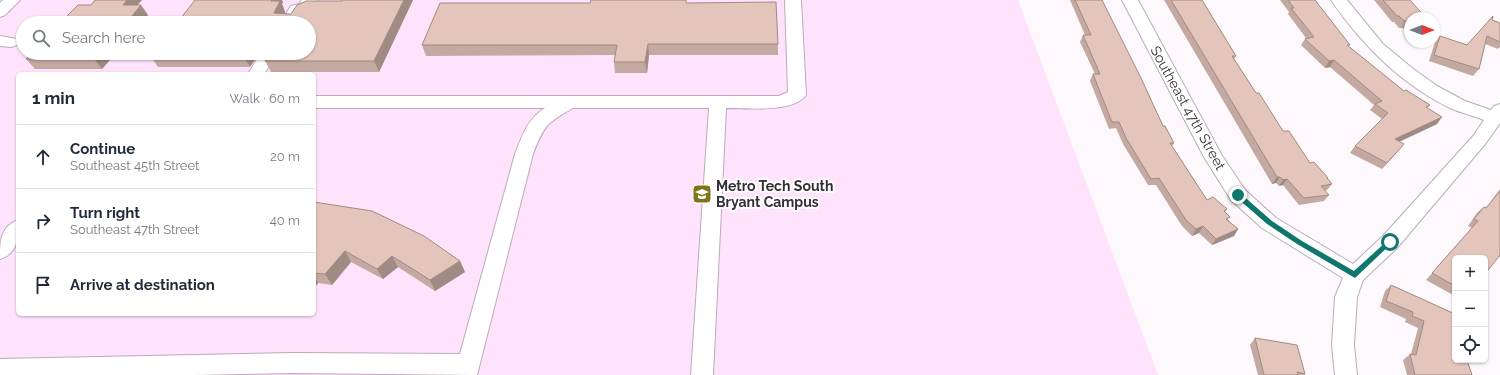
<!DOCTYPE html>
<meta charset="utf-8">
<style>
body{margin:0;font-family:Raleway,sans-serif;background:#f2f2f3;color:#1f2937}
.controls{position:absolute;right:12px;bottom:12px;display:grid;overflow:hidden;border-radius:6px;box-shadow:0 1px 3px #0004}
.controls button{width:36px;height:36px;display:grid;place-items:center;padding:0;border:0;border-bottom:1px solid #e0e1e3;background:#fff;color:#1f2937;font:20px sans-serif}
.compass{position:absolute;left:1404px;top:12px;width:36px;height:36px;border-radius:50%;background:#fff;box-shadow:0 1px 3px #0004;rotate:90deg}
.stop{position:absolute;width:12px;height:12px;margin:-9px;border:3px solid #0f766e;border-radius:50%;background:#fff}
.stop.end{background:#0f766e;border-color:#fff;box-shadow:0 1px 4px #0008}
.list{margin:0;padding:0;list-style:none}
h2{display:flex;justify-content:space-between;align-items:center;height:52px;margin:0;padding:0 16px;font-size:17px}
h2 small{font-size:13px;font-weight:400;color:#747a83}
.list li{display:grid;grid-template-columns:26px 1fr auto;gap:12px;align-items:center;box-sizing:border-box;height:64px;padding:0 16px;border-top:1px solid #e0e1e3}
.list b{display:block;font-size:15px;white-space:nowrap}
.list p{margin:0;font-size:13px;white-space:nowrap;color:#747a83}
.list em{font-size:13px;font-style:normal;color:#747a83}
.icon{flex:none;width:22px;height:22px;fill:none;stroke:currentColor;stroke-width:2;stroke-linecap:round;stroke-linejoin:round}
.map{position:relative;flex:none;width:1500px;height:375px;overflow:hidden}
.search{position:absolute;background:#fff;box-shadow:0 1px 3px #0004;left:16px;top:16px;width:300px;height:44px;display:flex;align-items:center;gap:10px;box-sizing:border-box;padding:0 14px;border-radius:22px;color:#747a83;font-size:15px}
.panel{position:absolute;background:#fff;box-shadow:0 1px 3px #0004;left:16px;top:72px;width:300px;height:244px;border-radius:6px}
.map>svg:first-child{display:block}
.built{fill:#ffe2fc;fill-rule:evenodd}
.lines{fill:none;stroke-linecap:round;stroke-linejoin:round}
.minor-casing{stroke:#bea9bc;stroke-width:2}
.minor{fill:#fff;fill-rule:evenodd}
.wall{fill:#c3a9a2}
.shaded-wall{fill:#9f8a84}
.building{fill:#e3c5bc;stroke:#9f8a84}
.route{fill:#0f766e}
.labels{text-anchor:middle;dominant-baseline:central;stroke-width:4;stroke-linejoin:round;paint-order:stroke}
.street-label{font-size:14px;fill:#352d34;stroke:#fff}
.poi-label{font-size:14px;font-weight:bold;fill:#352d34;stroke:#fff;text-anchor:start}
</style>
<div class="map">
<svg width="1500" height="375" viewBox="0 0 1500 375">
<rect width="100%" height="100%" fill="#fcf8fc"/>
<path class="built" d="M 0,0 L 1018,0 L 1158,375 L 0,375 ZM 23,23 L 309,23 L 309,53 L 23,53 ZM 18,74 L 314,74 L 314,314 L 18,314 Z"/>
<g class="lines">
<defs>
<g id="minor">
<path d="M 3,0 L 20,0 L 5,15 L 0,17 L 0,3 Z"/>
<path d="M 302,0 L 318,0 L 309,12 L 301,14 L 296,23 L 280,23 L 291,6 L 299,4 Z"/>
<path d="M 785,0 L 801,0 L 806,95 C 794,113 746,108 726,108 L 713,375 L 691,375 L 709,108 L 573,108 C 547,123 544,125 533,154 L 477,375 L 294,373 L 194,375 L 0,375 L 0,359 L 294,353 L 460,354 L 515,154 C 522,136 528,118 545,108 L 314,108 L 314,96 L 779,96 L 788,92 Z"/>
<path d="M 1122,0 L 1138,0 L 1221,154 L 1245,190 L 1276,218 L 1353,264 L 1383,236 L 1474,135 L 1484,120 C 1474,116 1462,113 1452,109 C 1403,86 1362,45 1331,0 L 1347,0 L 1383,44 L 1412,68 L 1437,86 L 1465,101 L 1491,110 L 1494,106 L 1500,104 L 1500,123 L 1486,143 L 1397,248 L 1363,280 L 1357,297 L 1354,345 L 1357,375 L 1335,375 L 1332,345 L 1335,297 L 1343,278 L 1262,228 L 1231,200 L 1204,157 Z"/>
<path d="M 0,36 L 17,39 L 19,42 L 17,45 L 11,47 L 0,46 Z"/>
<path d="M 261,53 L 277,53 L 264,74 L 248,74 Z"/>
<path d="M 18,220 C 18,237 19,253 0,259 C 0,242 0,227 18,220 Z"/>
</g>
</defs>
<use href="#minor" class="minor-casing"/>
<use href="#minor" class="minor"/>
</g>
<g class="wall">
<path d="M 342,0 L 413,0 L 379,72 L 271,72 L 265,61 L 266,60 L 264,57 L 309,23 L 177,23 L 283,2 L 282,4 L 285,12 L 285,14 L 291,14 L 342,1 Z"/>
<path d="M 1070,0 L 1102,0 L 1163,126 L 1174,143 L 1172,146 L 1207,200 L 1227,209 L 1225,212 L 1228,220 L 1238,229 L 1234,236 L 1212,245 L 1199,233 L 1192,236 L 1182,226 L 1156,185 L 1148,185 L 1123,144 L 1116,128 L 1109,129 L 1090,81 L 1093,74 L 1095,74 L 1080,42 L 1083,35 L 1085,35 Z"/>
<path d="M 1164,0 L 1202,0 L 1236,56 L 1234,59 L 1256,93 L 1283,131 L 1310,163 L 1328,178 L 1328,179 L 1332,184 L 1327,190 L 1325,191 L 1329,195 L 1324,201 L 1299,205 L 1283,185 L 1279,186 L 1276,183 L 1272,184 Z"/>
<path d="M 1280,0 L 1315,0 L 1349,47 L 1404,91 L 1430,105 L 1427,108 L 1437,124 L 1399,142 L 1399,150 L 1382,169 L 1350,153 L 1355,146 L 1382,119 L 1370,110 L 1374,105 L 1330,67 L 1325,68 L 1301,45 L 1305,39 L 1306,38 L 1288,14 L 1289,12 Z"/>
<path d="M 1374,0 L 1410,0 L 1410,35 L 1403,28 L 1399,28 L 1394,22 L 1392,22 Z"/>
<path d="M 688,3 L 778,44 L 778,55 L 649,55 L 647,73 L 615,73 L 614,62 L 615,55 L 426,56 L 422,45 Z"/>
<path d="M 1492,20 L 1500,23 L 1500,47 L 1498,49 L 1485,44 L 1479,69 L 1473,76 L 1429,61 L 1435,42 L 1440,36 L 1467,45 Z"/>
<path d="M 116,53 L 102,69 L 35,69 L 26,59 Z"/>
<path d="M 259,53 L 250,67 L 158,67 L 151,57 Z"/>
<path d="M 1500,189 L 1500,257 L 1499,256 L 1455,258 L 1455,296 L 1426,280 L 1472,228 L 1468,226 L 1477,213 L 1484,207 L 1486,208 Z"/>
<path d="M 314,202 L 460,261 L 465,272 L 435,291 L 398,267 L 383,279 L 351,262 L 332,285 L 318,283 L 314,288 Z"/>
<path d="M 1391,285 L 1455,314 L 1455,360 L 1472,375 L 1407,375 L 1403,360 L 1410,354 L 1411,354 L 1418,328 L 1405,322 L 1406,319 L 1380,307 L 1385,291 Z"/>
<path d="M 1255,338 L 1305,374 L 1304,375 L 1258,375 L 1250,345 Z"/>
</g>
<g class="shaded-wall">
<path d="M 127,0 L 142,0 L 129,15 L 123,5 Z"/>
<path d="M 272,0 L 282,0 L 283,2 L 282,4 L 285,12 L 280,23 L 274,13 L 271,1 Z"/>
<path d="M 404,0 L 413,0 L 379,72 L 374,61 Z"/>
<path d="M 141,5 L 148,15 L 141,23 L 126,23 Z"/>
<path d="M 648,44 L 649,55 L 647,73 L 645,62 Z"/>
<path d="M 100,53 L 116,53 L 102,69 L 94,59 Z"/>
<path d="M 247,53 L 259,53 L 250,67 L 244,57 Z"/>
<path d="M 1334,60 L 1330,67 L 1325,68 L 1329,61 Z"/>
<path d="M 1442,117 L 1437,124 L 1390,146 L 1395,139 Z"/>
<path d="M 1404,144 L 1399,150 L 1382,169 L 1387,163 Z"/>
<path d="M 1277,177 L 1280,177 L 1276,183 L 1272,184 Z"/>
<path d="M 1287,179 L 1283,185 L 1279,186 L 1283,180 Z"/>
<path d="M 1203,226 L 1199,233 L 1192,236 L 1196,229 Z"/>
<path d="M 1238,229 L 1234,236 L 1212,245 L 1216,239 Z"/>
<path d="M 345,251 L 351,262 L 332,285 L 325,274 Z"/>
<path d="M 392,256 L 398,267 L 383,279 L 377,269 Z"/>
<path d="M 460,261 L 465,272 L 435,291 L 430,280 Z"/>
<path d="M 314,276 L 318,283 L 314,288 Z"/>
</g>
<g class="building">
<path d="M 95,0 L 127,0 L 123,5 L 141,5 L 126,23 L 60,23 L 78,5 L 91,5 Z"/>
<path d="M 195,0 L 272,0 L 271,1 L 280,1 L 274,13 L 291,14 L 297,5 L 306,1 L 342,1 L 342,0 L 404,0 L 374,61 L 265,61 L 268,57 L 264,57 L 266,53 L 309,53 L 309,23 L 177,23 Z"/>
<path d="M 591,0 L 686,0 L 686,3 L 776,2 L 778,44 L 648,44 L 645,62 L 614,62 L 617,45 L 422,45 L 440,3 L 590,3 Z"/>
<path d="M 1075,0 L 1102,0 L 1141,78 L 1163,126 L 1165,126 L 1174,143 L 1170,143 L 1207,200 L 1213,197 L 1227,209 L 1224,211 L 1230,217 L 1226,219 L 1238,229 L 1216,239 L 1203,226 L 1196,229 L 1186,220 L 1159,178 L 1151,179 L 1126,138 L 1119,122 L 1112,122 L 1093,74 L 1100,74 L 1083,35 L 1091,35 Z"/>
<path d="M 1171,0 L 1202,0 L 1236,56 L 1232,56 L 1256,93 L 1259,93 L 1283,131 L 1289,131 L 1310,163 L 1314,162 L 1328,178 L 1327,178 L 1332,184 L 1321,186 L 1329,195 L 1304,198 L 1287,179 L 1283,180 L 1280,177 L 1277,177 Z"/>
<path d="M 1288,0 L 1315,0 L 1350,45 L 1347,45 L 1404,91 L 1406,90 L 1430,105 L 1426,107 L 1442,117 L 1395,139 L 1404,144 L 1387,163 L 1355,146 L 1388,113 L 1375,104 L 1382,101 L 1334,60 L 1329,61 L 1305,39 L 1314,37 L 1291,8 L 1294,8 Z"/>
<path d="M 1383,0 L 1410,0 L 1426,18 L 1410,18 L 1410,24 L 1407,21 L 1404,21 L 1399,16 L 1397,16 Z"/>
<path d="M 1493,16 L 1492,20 L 1500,23 L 1500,42 L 1487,36 L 1479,69 L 1434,55 L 1440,36 L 1467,45 Z"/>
<path d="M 32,53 L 100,53 L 94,59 L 26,59 Z"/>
<path d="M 153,53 L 247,53 L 244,57 L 151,57 Z"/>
<path d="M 1500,191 L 1500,255 L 1485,274 L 1485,258 L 1455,258 L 1455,286 L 1432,273 L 1478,221 L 1474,219 L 1484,207 L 1486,208 Z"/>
<path d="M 314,202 L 372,211 L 424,236 L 460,261 L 430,280 L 392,256 L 377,269 L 345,251 L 325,274 L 314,273 Z"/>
<path d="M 1391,285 L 1455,314 L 1455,360 L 1467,360 L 1472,375 L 1415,375 L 1410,354 L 1416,355 L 1424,321 L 1412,316 L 1413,312 L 1386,301 Z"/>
<path d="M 1255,338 L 1297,345 L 1305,374 L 1297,372 L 1298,375 L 1264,375 Z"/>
</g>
<path class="route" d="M 1236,193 L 1240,193 L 1272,221 L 1302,241 L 1354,271 L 1387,241 L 1390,240 L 1393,242 L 1355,278 L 1297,244 L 1267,224 L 1236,197 Z"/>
<defs>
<symbol id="school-square" viewBox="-11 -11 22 22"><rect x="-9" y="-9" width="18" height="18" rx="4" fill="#7f7417" stroke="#fff"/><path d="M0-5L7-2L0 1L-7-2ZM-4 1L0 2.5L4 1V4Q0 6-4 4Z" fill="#fff"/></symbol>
</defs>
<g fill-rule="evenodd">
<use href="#school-square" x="691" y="183" width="22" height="22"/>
</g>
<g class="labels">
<g class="street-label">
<text transform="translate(1188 108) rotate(61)">Southeast 47th Street</text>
</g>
<g class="poi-label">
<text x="716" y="186">Metro Tech South<tspan x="716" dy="16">Bryant Campus</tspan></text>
</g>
</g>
</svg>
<div class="controls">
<button>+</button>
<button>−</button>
<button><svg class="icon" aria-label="locate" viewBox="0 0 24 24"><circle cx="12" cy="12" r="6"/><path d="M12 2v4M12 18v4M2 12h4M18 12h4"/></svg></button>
</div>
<svg class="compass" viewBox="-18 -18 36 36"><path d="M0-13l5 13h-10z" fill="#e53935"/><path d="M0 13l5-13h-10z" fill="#747a83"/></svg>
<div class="stop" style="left:1390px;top:242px"></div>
<div class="stop end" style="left:1238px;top:195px"></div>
<div class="search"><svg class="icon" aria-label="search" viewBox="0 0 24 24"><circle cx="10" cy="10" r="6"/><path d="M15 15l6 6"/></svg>Search here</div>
<section class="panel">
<h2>1 min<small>Walk · 60 m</small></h2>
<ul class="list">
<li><svg class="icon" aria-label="ahead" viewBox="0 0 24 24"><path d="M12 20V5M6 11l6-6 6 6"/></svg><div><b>Continue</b><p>Southeast 45th Street</p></div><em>20 m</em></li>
<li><svg class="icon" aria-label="right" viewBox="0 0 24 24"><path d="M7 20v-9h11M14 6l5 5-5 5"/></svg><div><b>Turn right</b><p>Southeast 47th Street</p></div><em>40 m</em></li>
<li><svg class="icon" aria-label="arrive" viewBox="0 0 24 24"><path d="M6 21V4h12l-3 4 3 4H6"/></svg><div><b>Arrive at destination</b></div></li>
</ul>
</section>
</div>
